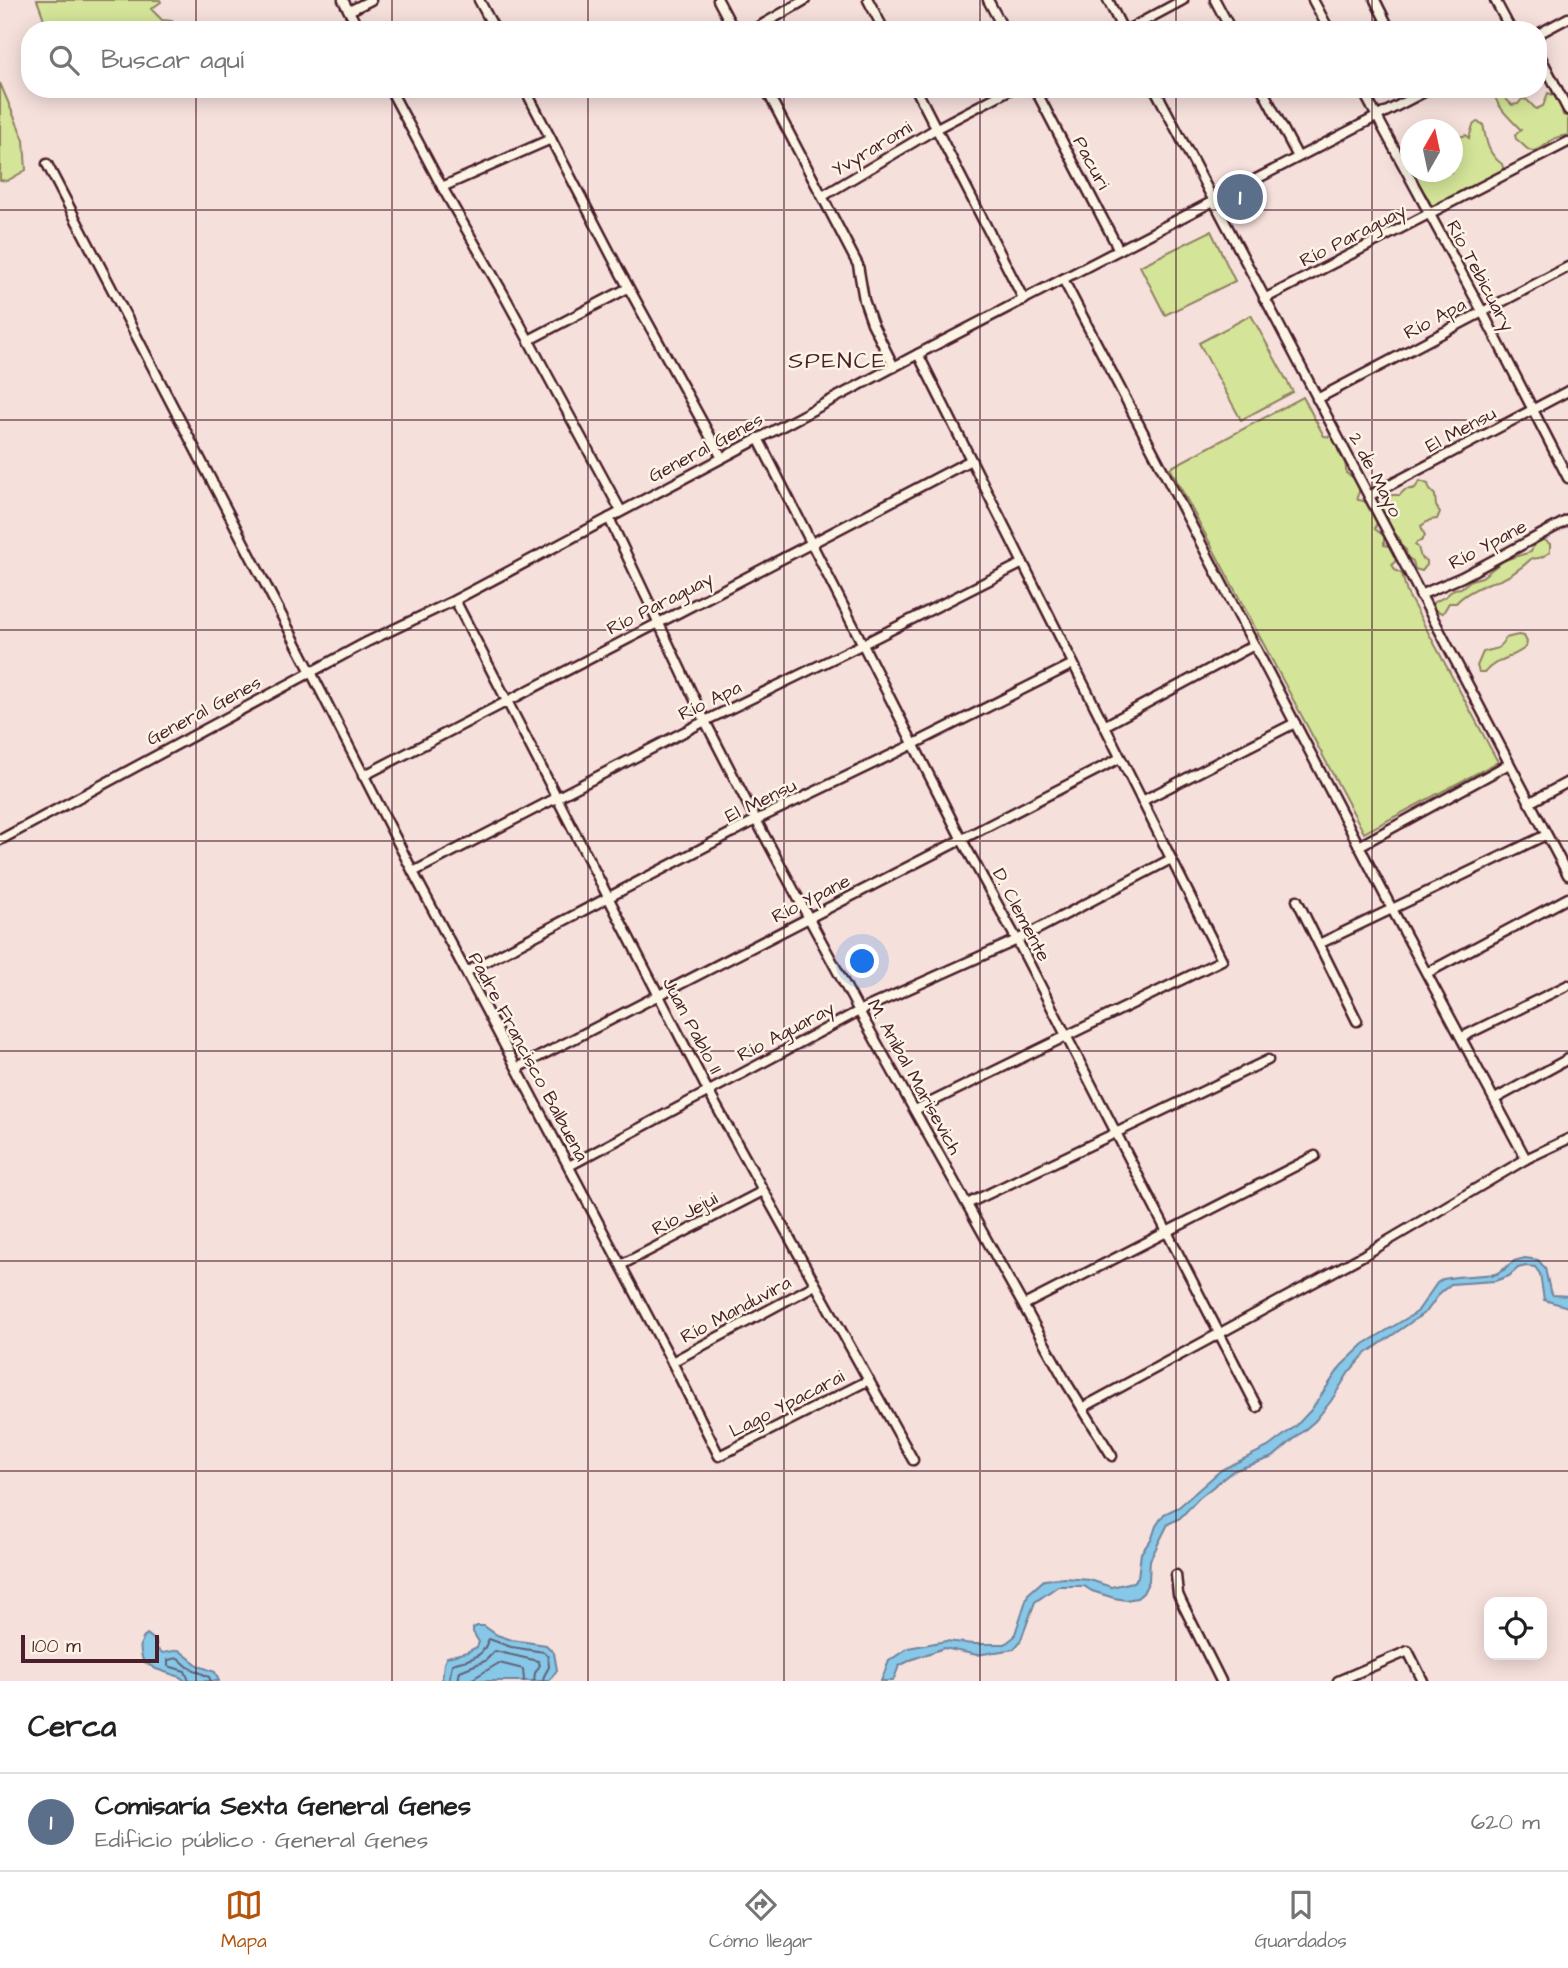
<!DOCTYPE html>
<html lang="es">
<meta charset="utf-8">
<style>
body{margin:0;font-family:"Architects Daughter",sans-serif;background:#f6f6f6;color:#202124}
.controls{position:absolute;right:21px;bottom:21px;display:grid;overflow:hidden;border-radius:14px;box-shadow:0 4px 18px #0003}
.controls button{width:63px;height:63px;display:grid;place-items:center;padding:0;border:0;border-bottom:2px solid #e0e0e0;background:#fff;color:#202124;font:35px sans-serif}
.compass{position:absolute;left:1400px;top:119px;width:63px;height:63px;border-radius:50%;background:#fff;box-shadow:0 4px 18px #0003;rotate:9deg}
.scale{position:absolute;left:21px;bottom:18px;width:138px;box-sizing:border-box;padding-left:7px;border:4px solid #4a1f2b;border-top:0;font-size:19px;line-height:24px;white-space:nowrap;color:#4a1f2b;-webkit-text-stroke:5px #fcf5e5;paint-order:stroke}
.you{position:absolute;left:863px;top:962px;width:24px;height:24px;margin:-18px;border:5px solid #fff;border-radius:50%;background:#1a73e8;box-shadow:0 0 0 10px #1a73e833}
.badge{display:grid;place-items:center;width:46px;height:46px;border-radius:50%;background:#b45309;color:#fff;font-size:23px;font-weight:700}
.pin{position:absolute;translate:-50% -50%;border:4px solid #fff;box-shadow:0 2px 7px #0006}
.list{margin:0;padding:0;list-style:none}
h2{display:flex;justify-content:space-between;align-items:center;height:91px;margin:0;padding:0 28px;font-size:30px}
h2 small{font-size:23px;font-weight:400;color:#757577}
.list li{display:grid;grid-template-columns:46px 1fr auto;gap:21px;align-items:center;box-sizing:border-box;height:98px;padding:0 28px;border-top:2px solid #e0e0e0}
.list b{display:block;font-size:26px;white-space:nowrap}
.list p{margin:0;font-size:23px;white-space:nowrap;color:#757577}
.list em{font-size:23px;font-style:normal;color:#757577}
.icon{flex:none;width:38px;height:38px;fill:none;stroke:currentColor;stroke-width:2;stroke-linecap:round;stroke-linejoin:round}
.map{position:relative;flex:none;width:1568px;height:1681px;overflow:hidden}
.search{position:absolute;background:#fff;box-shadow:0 4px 18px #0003;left:21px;right:21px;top:21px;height:77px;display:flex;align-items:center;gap:18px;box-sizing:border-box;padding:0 24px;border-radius:28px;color:#757577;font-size:26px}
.sheet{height:189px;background:#fff}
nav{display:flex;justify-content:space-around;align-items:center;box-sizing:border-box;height:98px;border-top:2px solid #e0e0e0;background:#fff;font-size:19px;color:#757577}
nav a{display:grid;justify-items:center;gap:4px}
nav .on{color:#b45309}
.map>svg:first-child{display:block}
.green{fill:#d4e498;stroke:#8f8262;stroke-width:2}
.water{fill:#87c7e7;stroke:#6f849c;stroke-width:2}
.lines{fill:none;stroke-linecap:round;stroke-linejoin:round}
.shore{stroke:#626276;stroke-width:2}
.stream{stroke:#6f849c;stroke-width:2.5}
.minor-casing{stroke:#4a1f2b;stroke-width:13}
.minor{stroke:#fcf5e5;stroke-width:8}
.grid{fill:none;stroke:#4a1f2b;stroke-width:2;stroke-opacity:0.55}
.labels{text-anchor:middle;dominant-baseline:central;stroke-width:5;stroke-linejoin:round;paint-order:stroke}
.street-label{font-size:19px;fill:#4a1f2b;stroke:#fcf5e5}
.quarter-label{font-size:23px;letter-spacing:2px;fill:#4a1f2b;stroke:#fcf5e5}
</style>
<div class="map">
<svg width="1568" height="1681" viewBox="0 0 1568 1681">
<rect width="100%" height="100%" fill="#f6e0dc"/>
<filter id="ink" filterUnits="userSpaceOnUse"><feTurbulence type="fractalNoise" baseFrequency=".0143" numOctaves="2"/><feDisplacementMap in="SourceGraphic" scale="14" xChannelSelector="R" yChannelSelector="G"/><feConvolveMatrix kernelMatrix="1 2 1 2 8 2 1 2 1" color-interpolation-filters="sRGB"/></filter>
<g filter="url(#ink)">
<g class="green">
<path d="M 37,0 L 160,0 L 161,2 L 151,9 L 162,20 L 172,21 L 174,30 L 51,30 L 44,19 Z"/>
<path d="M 0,83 L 24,140 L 26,170 L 7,181 L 0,180 Z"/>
<path d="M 1548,93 C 1560,97 1561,103 1563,115 L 1568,117 L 1568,135 C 1564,136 1560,136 1556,138 C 1548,141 1539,154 1529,150 C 1524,147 1521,142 1516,139 L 1515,135 L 1521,130 C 1510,118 1500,111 1494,95 L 1502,95 L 1512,105 L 1518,104 L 1522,99 L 1527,100 L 1536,109 L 1543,106 Z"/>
<path d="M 1477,122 L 1483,124 C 1486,141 1488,154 1502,164 L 1504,171 L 1462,190 L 1448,203 L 1440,207 L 1431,205 L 1426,195 L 1419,189 L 1408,172 L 1410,165 L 1410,172 L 1425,172 L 1429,176 L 1436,176 L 1437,172 L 1452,172 L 1453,155 L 1455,152 L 1453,143 L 1459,137 L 1466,135 L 1469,138 L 1473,125 Z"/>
<path d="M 1211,231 L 1235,281 L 1165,315 L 1140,266 Z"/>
<path d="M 1251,315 L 1293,392 L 1241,420 L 1199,343 Z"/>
<path d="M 1303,397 L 1324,436 L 1333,437 C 1335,440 1336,444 1337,447 C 1340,459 1347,459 1346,473 C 1356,478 1363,486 1357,497 L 1358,500 C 1367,500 1374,510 1378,518 L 1375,529 L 1384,536 L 1384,545 L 1389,546 L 1396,554 L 1395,562 L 1392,564 L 1395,570 L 1402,574 L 1407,593 L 1498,762 L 1364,833 L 1170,468 Z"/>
<path d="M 1420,481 L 1428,484 L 1430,490 L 1435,495 L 1436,506 L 1440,512 L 1437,519 L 1430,520 L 1421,526 L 1425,536 L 1421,541 L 1417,542 L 1415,545 L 1418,547 L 1421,558 L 1427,561 L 1427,565 L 1422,571 L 1415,569 L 1413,561 L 1407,557 L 1406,550 L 1400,545 L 1399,538 C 1394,533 1386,523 1388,515 L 1381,510 L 1383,500 L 1388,500 L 1392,495 L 1400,495 C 1407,486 1407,491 1415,488 Z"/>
<path d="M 1543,539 L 1550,544 L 1550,552 C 1545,556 1539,560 1532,558 C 1525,565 1511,576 1500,580 C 1497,582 1493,581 1489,583 C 1479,587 1463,595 1456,603 L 1449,603 L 1443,613 L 1436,611 L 1432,605 L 1434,602 L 1445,597 L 1454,589 L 1461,588 L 1471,580 L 1482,577 L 1504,560 L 1531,552 L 1535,541 Z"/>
<path d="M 1518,635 L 1524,636 L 1527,642 L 1526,647 C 1514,658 1495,659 1485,672 L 1479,672 L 1477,666 L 1483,652 L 1498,648 L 1506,638 Z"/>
</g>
<g class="water">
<path d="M 1525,1258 L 1538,1260 L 1545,1268 L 1550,1291 L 1553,1295 L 1568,1296 L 1568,1307 L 1544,1300 L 1540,1274 L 1535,1267 L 1526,1266 L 1518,1268 L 1509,1276 L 1495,1281 L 1451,1284 L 1440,1293 L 1427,1311 L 1364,1355 L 1349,1372 L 1331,1401 L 1315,1421 L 1273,1457 L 1233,1471 L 1199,1498 L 1180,1518 L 1168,1524 L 1150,1560 L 1149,1581 L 1143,1593 L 1137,1598 L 1126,1600 L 1114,1598 L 1092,1591 L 1084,1586 L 1058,1586 L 1035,1602 L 1020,1642 L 1014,1649 L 977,1655 L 944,1648 L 913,1659 L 899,1666 L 893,1681 L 881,1681 L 889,1661 L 908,1648 L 946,1641 L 973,1644 L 1005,1644 L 1014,1637 L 1028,1594 L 1044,1580 L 1065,1578 L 1090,1580 L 1111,1587 L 1133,1582 L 1138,1577 L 1141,1553 L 1152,1538 L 1156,1526 L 1164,1514 L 1179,1507 L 1221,1470 L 1268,1447 L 1296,1426 L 1311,1410 L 1341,1366 L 1364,1344 L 1417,1312 L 1437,1283 L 1443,1279 L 1456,1277 L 1497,1274 L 1514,1261 Z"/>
<path d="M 477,1626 L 484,1626 L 497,1635 L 512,1640 L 546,1645 L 554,1653 L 557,1670 L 549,1681 L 442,1681 L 444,1663 L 447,1657 L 467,1652 L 477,1647 L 479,1642 L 473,1632 L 473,1628 Z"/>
<path d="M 147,1634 L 156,1641 L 157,1649 L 163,1653 L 179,1650 L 199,1666 L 215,1672 L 219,1681 L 185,1681 L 180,1677 L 156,1669 L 143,1661 C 140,1650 138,1642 147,1634 Z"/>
</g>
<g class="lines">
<g class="shore">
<path d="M 189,1681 L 185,1671 L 168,1666 L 168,1660 L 178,1658 L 188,1667 L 209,1677 L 211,1681"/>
<path d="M 449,1681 L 452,1664 C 461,1661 479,1659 484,1649 C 486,1646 487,1642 489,1639 L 511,1647 L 544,1652 L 548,1657 L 549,1667 L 544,1676 L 543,1681"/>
<path d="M 458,1681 L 460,1671 L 485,1661 L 495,1651 L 538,1661 L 540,1665 L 535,1673 L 534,1681"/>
<path d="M 469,1681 L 499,1663 L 523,1669 L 524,1681"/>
</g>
<path class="stream" d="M 1492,1276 L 1505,1269"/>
<defs>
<g id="minor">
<path d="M 343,0 L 359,30"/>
<path d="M 479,0 L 495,30"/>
<path d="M 718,0 L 734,30"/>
<path d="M 868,0 L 884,30"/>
<path d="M 988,0 L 1004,30"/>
<path d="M 1108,0 L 1123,30"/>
<path d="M 1215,0 L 1231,30"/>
<path d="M 1313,0 L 1329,30"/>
<path d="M 1375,0 L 1390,30"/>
<path d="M 1495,0 L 1511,30"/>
<path d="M 349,11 L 371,0"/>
<path d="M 753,30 L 805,0"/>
<path d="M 1127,30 L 1183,0"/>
<path d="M 1538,34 L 1568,18"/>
<path d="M 1538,52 L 1568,110"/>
<path d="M 390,89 L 442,187 L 503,293 L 621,511"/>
<path d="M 525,89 L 620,272 L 722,458"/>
<path d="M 766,89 L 858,265 L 864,300 L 872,323 L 894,367"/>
<path d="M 916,89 L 1024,300"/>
<path d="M 1035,89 L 1119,250"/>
<path d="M 1155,89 L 1568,875"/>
<path d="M 1262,89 L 1298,157"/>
<path d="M 1362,89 L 1482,311 L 1568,478"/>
<path d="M 47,164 L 311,672 L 413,872 L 672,1362 L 719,1456 L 869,1380"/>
<path d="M 442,187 L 551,139"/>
<path d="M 823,196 L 937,128 L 1011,89"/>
<path d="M 1063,279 L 1392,909 L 1526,1159"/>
<path d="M 1264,299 L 1568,142"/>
<path d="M 529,340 L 628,288"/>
<path d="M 1317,399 L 1568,267"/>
<path d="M 758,438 L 962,840 L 1017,940 L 1257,1407"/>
<path d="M 1369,496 L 1568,391"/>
<path d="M 609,518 L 705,721 L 756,820 L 859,1011 L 1066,1382 L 1112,1456"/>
<path d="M 1420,595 L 1462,577 L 1568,520"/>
<path d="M 455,600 L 708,1091 L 913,1460"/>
<path d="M 1104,726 L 1254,645"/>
<path d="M 363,776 C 566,670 769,567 971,460"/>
<path d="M 1142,801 L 1295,723"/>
<path d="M 1529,803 L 1568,782"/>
<path d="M 0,840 L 367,642 L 455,600 L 918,354 L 1430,89"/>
<path d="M 1359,846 L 1509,764"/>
<path d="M 413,872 L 705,721 L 863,644 L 1023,563"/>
<path d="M 1297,900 L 1357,1021"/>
<path d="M 1319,944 L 1546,835"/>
<path d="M 466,972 L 756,820 L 914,744 L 1073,664"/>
<path d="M 1427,973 L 1568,898"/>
<path d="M 1462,1037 L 1568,985"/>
<path d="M 517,1068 L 1120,758"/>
<path d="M 1495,1099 L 1568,1059"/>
<path d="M 915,1110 L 1222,960 L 918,354"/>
<path d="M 569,1166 L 859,1011 L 1017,940 L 1171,859"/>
<path d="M 967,1204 L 1268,1060"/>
<path d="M 621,1265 L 763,1191"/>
<path d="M 1024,1305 L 1315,1156"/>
<path d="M 672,1362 L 815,1285"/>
<path d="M 1082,1408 L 1364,1255 L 1526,1159 L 1568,1139"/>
<path d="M 1176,1575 L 1178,1594 L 1181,1601 L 1221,1681"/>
<path d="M 1338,1681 L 1408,1651 L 1423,1681"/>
</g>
</defs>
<use href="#minor" class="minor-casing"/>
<use href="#minor" class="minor"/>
</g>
</g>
<path class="grid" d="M 196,0 L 196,30M 392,0 L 392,30M 588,0 L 588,30M 784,0 L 784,30M 980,0 L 980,30M 1176,0 L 1176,30M 1372,0 L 1372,30M 196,89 L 196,1681M 392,89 L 392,1681M 588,89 L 588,1681M 784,89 L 784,1681M 980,89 L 980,1681M 1176,89 L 1176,1681M 1372,89 L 1372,1681M 0,210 L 1568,210M 0,420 L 1568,420M 0,630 L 1568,630M 0,841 L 1568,841M 0,1051 L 1568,1051M 0,1261 L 1568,1261M 0,1471 L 1568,1471"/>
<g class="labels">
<g class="street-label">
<text transform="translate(872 149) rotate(-31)">Yvyraromi</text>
<text transform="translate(1091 163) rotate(62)">Pacuri</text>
<text transform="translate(1353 236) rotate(-27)">Río Paraguay</text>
<text transform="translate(1480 276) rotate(62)">Río Tebicuary</text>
<text transform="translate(1435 319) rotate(-28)">Río Apa</text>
<text transform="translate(1461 430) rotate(-28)">El Mensu</text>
<text transform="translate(706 448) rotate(-28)">General Genes</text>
<text transform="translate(1375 475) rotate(62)">2 de Mayo</text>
<text transform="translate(1488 545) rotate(-28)">Río Ypane</text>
<text transform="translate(660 604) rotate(-27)">Río Paraguay</text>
<text transform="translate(710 701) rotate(-26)">Río Apa</text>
<text transform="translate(204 711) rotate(-28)">General Genes</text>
<text transform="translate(761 801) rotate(-26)">El Mensu</text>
<text transform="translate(811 899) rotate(-27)">Río Ypane</text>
<text transform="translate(1021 915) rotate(62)">D. Clemente</text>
<text transform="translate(692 1026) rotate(62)">Juan Pablo II</text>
<text transform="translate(786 1032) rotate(-28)">Río Aguaray</text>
<text transform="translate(528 1057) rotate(62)">Padre Francisco Balbuena</text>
<text transform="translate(914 1077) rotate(61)">M. Anibal Marisevich</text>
<text transform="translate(685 1214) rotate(-28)">Río Jejui</text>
<text transform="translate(736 1310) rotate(-28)">Río Manduvira</text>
<text transform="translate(787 1404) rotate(-27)">Lago Ypacarai</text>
</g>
<g class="quarter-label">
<text x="838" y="361">SPENCE</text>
</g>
</g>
</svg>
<div class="controls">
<button><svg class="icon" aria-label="locate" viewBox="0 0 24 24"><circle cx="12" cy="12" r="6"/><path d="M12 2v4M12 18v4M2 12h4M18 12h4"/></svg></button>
</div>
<svg class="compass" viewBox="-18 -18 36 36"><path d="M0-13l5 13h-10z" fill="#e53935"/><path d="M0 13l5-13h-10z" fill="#757577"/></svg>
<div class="scale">100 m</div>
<div class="you"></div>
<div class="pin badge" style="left:1240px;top:197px;background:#5c6f8a">1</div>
<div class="search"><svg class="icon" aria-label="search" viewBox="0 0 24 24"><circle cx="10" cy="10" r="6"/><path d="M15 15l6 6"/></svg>Buscar aquí</div>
</div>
<section class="sheet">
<h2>Cerca<small></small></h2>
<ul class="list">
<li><span class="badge" style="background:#5c6f8a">1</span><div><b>Comisaría Sexta General Genes</b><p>Edificio público · General Genes</p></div><em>620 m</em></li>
</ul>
</section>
<nav>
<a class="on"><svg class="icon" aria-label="map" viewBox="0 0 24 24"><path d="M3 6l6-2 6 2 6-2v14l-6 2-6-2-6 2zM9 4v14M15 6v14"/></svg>Mapa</a>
<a><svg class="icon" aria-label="directions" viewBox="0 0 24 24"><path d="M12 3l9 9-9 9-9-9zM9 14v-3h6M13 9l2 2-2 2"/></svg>Cómo llegar</a>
<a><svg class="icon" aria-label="saved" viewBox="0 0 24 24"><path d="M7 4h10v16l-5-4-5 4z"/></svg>Guardados</a>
</nav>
